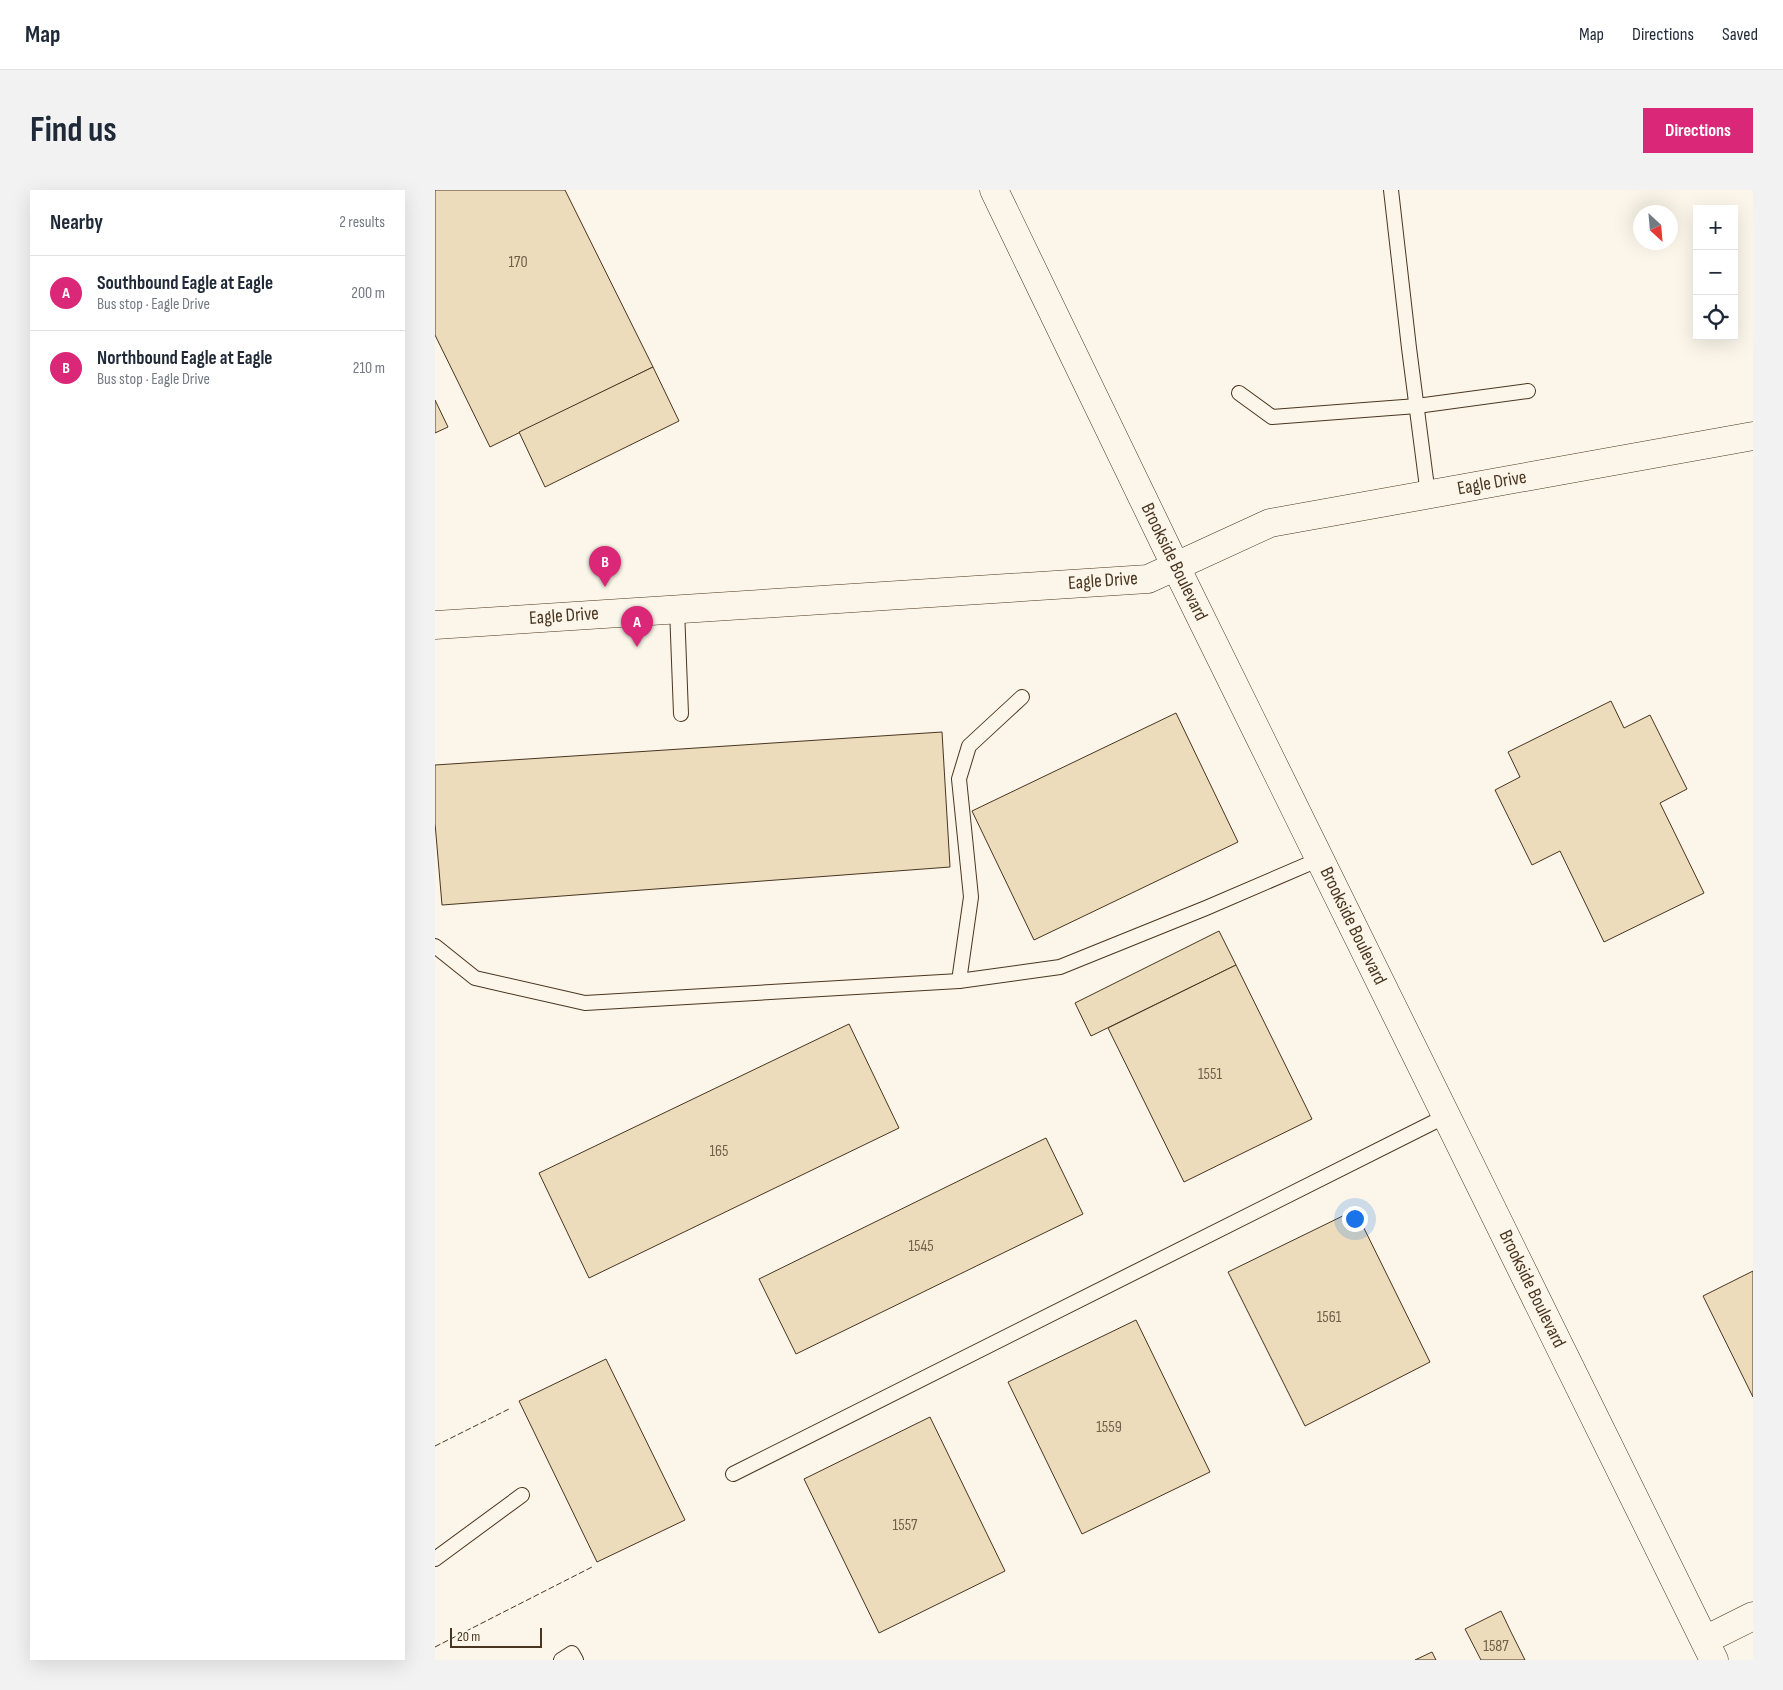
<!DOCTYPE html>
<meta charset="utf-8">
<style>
body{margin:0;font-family:"Sofia Sans Condensed",sans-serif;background:#f2f2f3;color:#1f2937}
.controls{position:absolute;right:15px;top:15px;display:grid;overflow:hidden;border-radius:0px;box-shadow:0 5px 20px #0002}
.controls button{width:45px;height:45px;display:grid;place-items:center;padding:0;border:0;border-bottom:1px solid #e0e1e3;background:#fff;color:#1f2937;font:25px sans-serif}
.compass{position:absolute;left:1198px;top:15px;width:45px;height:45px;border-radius:50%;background:#fff;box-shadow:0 5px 20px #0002;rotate:154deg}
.scale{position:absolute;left:15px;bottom:12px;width:92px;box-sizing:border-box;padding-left:5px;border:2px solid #4a3520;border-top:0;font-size:14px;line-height:18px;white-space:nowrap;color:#4a3520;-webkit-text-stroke:4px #fbf6e9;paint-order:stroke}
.you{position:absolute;left:919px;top:1028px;width:18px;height:18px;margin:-12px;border:4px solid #fff;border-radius:50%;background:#1a73e8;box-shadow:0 0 0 8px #1a73e833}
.badge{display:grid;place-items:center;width:32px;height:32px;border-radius:50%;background:#db2777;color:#fff;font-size:16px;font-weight:700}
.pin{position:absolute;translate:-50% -41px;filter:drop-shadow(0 1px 2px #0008)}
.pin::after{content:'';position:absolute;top:26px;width:18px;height:15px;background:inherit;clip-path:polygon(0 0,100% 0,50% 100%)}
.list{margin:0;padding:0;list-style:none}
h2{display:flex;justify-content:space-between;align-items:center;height:65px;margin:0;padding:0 20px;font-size:21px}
h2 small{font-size:16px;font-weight:400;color:#747a83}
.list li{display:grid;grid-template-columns:32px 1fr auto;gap:15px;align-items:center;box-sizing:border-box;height:75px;padding:0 20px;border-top:1px solid #e0e1e3}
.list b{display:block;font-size:19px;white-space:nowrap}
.list p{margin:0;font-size:16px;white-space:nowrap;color:#747a83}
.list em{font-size:16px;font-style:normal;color:#747a83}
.icon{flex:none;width:28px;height:28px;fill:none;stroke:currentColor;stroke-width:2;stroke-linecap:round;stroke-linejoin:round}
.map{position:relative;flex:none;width:1318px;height:1470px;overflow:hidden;border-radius:0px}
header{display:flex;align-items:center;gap:30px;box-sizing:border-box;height:70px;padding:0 25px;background:#fff;border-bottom:1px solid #e0e1e3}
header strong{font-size:24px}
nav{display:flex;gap:28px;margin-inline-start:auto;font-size:18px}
.intro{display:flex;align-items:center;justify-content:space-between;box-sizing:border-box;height:120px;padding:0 30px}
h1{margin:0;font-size:35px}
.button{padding:12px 22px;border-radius:0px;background:#db2777;color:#fff;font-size:18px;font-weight:700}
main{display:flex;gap:30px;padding:0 30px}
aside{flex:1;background:#fff;border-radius:0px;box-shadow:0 5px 20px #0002}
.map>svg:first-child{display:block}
.building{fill:#ecdcbc;stroke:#4a3520}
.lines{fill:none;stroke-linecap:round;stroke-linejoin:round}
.lane-casing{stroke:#4a3520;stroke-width:16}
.street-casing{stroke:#4a3520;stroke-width:29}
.secondary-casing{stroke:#4a3520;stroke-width:29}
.lane{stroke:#fbf6e9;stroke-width:14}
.street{stroke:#fbf6e9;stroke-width:28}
.secondary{stroke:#fbf6e9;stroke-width:28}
.fence{stroke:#4a3520;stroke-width:1;stroke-dasharray:6 2.5;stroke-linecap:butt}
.labels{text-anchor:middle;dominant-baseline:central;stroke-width:4;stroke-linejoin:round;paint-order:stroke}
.number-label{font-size:16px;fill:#725f47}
.street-label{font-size:19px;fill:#4a3520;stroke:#fbf6e9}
</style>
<header>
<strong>Map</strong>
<nav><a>Map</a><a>Directions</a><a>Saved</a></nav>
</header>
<div class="intro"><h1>Find us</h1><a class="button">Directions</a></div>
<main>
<aside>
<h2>Nearby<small>2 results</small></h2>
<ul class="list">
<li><span class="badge">A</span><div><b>Southbound Eagle at Eagle</b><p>Bus stop · Eagle Drive</p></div><em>200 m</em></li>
<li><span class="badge">B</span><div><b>Northbound Eagle at Eagle</b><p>Bus stop · Eagle Drive</p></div><em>210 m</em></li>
</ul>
</aside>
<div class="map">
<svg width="1318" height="1470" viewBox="0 0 1318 1470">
<rect width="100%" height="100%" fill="#fbf6e9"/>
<g class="building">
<path d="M 0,0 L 130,0 L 218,177 L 55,257 L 0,145 Z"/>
<path d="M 218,177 L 244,231 L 110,297 L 84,242 Z"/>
<path d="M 0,210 L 13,237 L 0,243 Z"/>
<path d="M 1176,511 L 1189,538 L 1215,525 L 1252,599 L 1225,613 L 1269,703 L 1169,752 L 1125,661 L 1097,675 L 1060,600 L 1085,587 L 1073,562 Z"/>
<path d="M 741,523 L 803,652 L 599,750 L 537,621 Z"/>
<path d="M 507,542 L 515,677 L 7,715 L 0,633 L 0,575 Z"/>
<path d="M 784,741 L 801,775 L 656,846 L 640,813 Z"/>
<path d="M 801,775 L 877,929 L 749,992 L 673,838 Z"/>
<path d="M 414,834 L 464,938 L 154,1088 L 104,983 Z"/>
<path d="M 611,948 L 648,1024 L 361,1164 L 324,1089 Z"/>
<path d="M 920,1020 L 995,1172 L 870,1236 L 793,1082 Z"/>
<path d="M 1318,1081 L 1318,1207 L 1268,1106 Z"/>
<path d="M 701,1130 L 775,1282 L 647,1344 L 573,1192 Z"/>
<path d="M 171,1169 L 250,1330 L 162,1372 L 84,1211 Z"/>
<path d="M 495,1227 L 570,1381 L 444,1443 L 369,1289 Z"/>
<path d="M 1066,1421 L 1076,1442 L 1090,1470 L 1046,1470 L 1030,1439 Z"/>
<path d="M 997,1462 L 1001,1470 L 980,1470 Z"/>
</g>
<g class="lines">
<defs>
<g id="lane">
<path d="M 956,0 L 974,158 L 993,305"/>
<path d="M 804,203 L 837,227 L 982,216 L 1093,201"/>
<path d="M 242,419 L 246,524"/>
<path d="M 0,756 L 40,788 L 150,813 L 524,791 L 625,777 L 771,718 L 885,669"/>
<path d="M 524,791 L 536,707 L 524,589 L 534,556 L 587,507"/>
<path d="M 298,1284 L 1011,926"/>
<path d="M 0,1369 L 87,1305"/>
<path d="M 126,1470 L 137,1463 L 141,1470"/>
</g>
<g id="street">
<path d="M 0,435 L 713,389 L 835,333 L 1318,246"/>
<path d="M 1270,1450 L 1318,1426"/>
</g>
<path id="secondary" d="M 559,0 L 741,377 L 1279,1470"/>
</defs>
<use href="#lane" class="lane-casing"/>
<use href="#street" class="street-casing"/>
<use href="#secondary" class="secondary-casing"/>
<use href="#lane" class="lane"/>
<use href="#street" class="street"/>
<use href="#secondary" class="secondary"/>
<g class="fence">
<path d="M 0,1256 L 76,1218"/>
<path d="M 0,1457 L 157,1377"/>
</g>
</g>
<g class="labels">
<g class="number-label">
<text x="83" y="72">170</text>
<text x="775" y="884">1551</text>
<text x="284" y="961">165</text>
<text x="486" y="1056">1545</text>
<text x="894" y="1127">1561</text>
<text x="674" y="1237">1559</text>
<text x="470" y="1335">1557</text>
<text x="1061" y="1456">1587</text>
</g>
<g class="street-label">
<text transform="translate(1057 293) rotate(-10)">Eagle Drive</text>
<text transform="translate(739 372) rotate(64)">Brookside Boulevard</text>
<text transform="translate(668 391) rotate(-4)">Eagle Drive</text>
<text transform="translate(129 426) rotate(-4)">Eagle Drive</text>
<text transform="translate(918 736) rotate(64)">Brookside Boulevard</text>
<text transform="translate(1097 1099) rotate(64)">Brookside Boulevard</text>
</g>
</g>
</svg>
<div class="controls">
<button>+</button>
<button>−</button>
<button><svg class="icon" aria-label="locate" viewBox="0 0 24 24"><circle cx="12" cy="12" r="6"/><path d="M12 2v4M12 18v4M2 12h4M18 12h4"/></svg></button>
</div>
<svg class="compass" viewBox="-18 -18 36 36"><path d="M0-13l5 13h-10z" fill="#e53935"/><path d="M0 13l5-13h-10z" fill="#747a83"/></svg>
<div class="scale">20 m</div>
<div class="you"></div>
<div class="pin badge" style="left:202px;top:457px">A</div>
<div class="pin badge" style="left:170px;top:397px">B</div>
</div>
</main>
